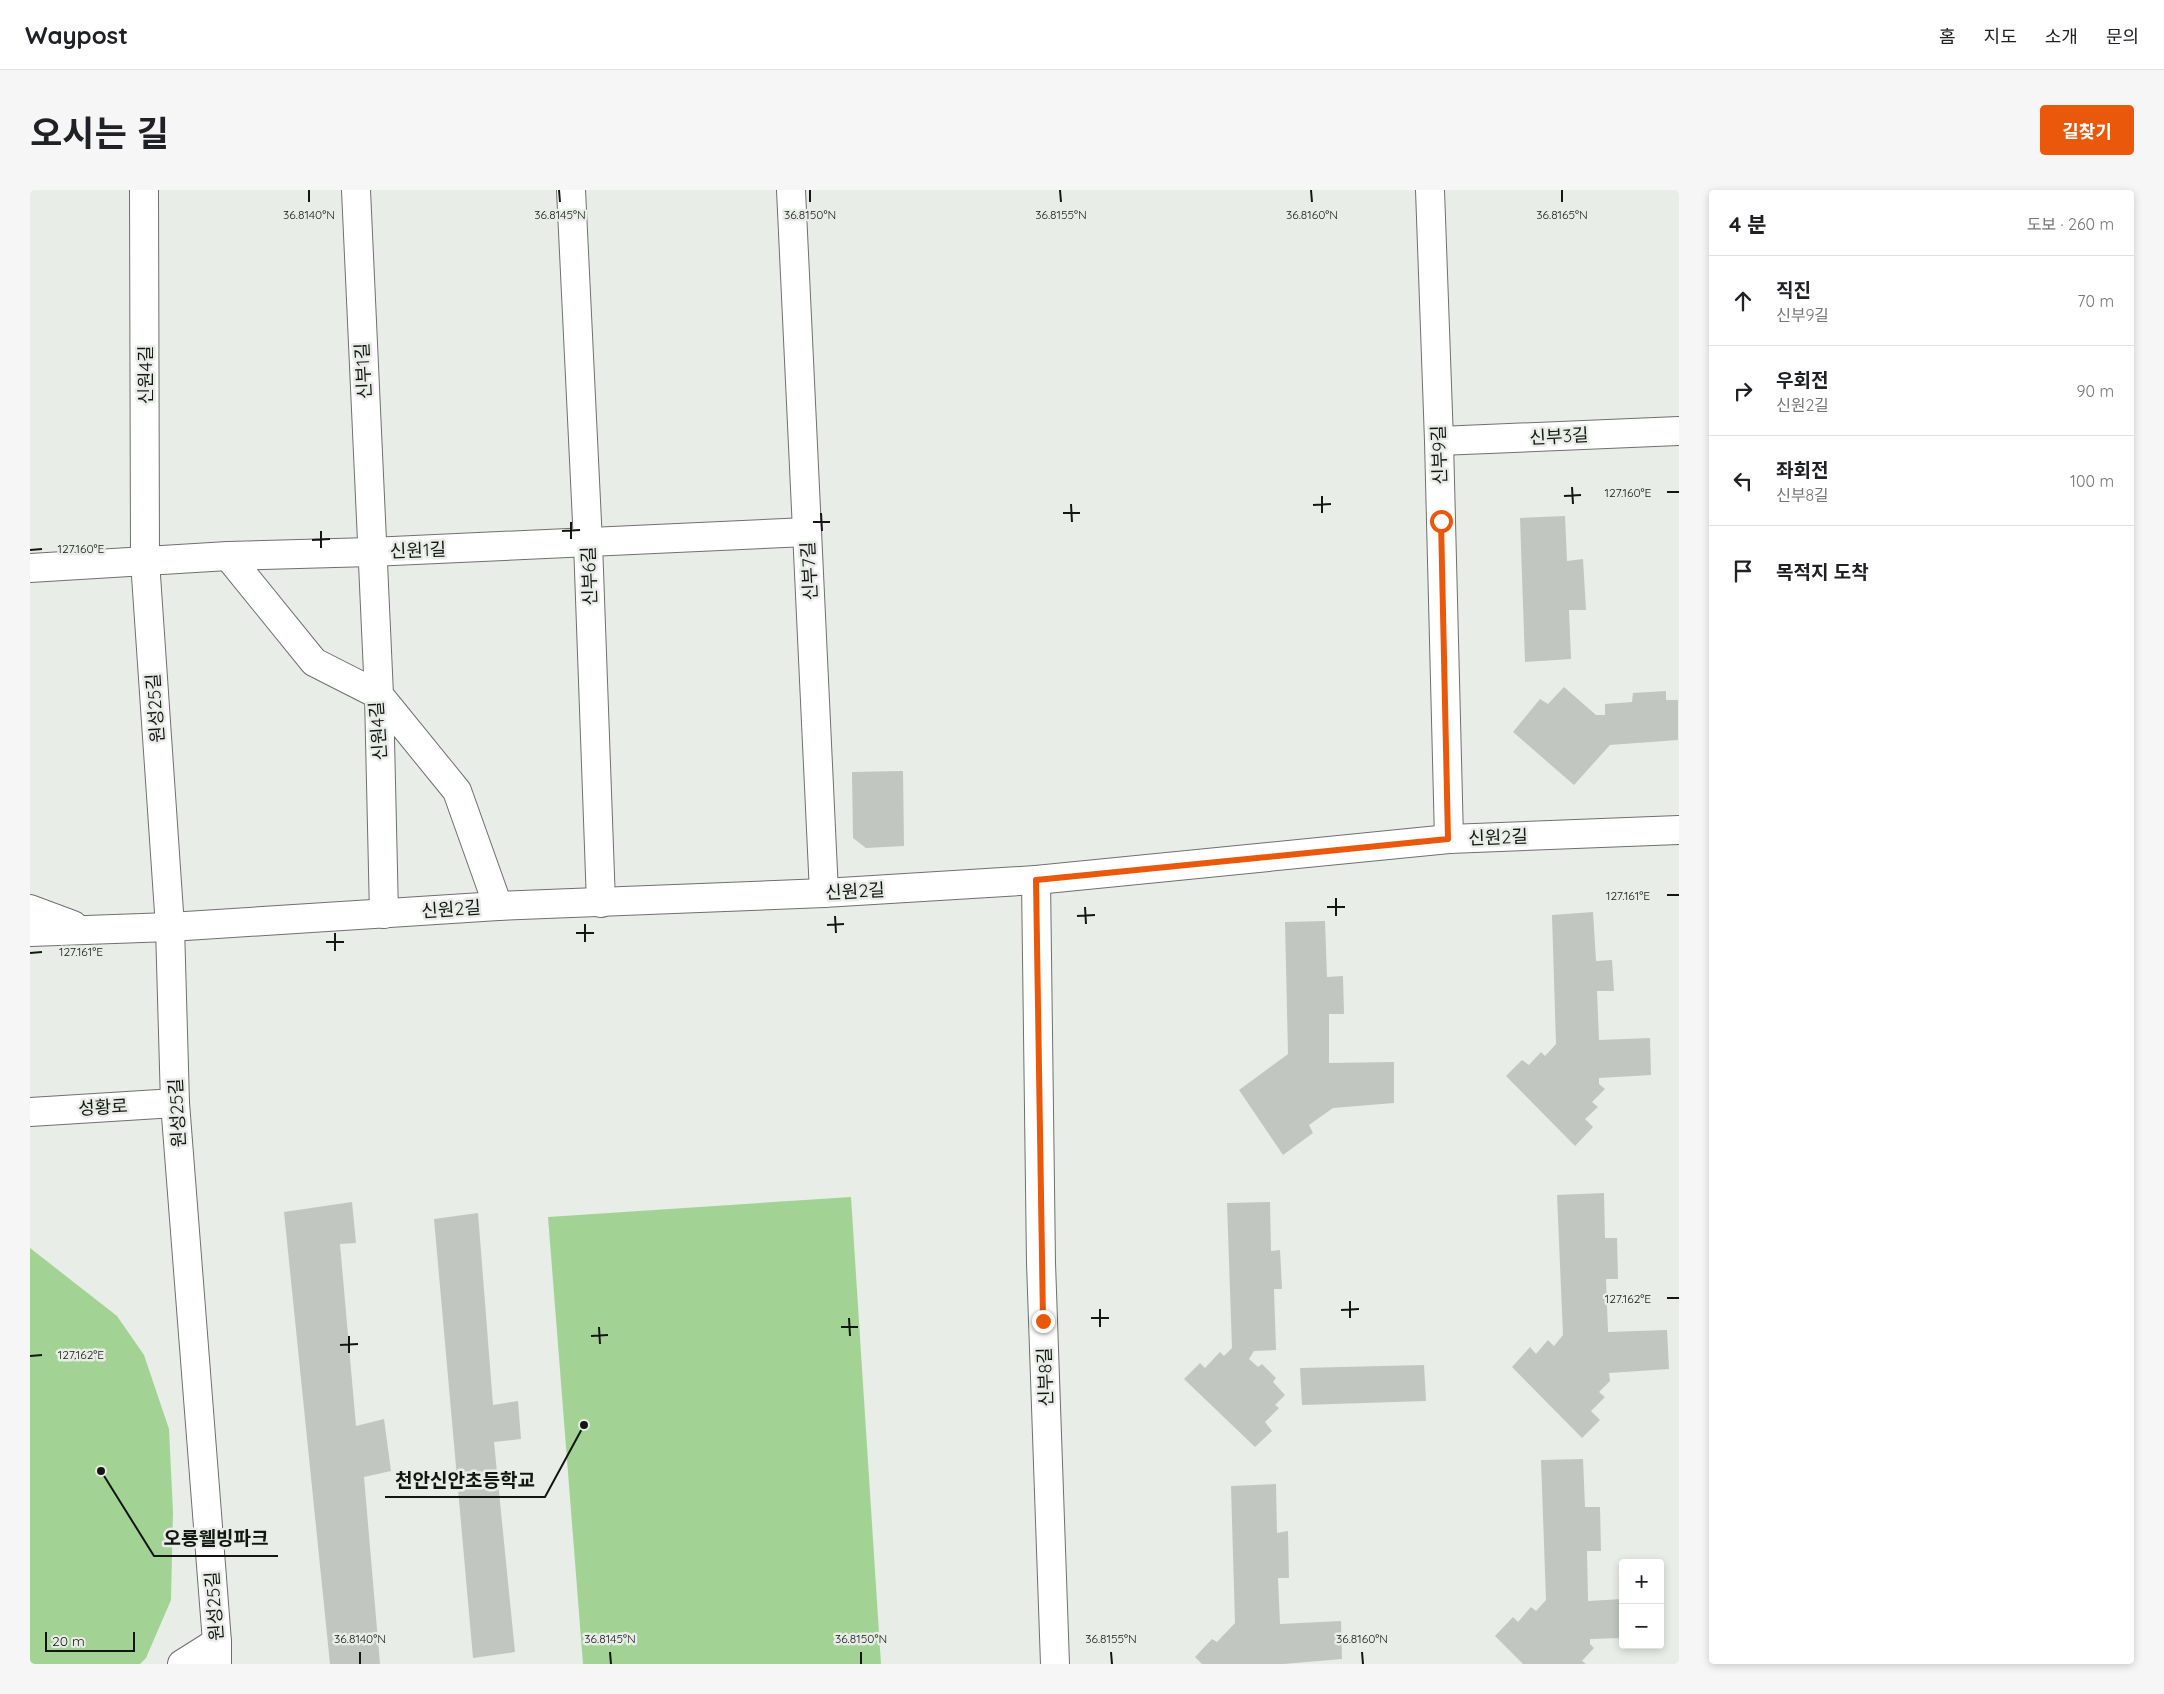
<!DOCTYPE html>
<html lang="ko">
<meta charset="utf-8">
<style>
body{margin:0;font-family:Quicksand,"Noto Sans KR",sans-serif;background:#f6f6f6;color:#202124}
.controls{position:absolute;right:15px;bottom:15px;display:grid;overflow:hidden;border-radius:5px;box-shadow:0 2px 8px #0003}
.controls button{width:45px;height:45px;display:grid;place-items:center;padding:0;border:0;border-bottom:1px solid #e0e0e0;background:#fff;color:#202124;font:25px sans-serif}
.scale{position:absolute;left:15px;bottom:12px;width:90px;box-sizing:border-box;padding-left:5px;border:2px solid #141614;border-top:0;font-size:14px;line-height:18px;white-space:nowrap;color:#141614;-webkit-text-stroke:4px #e9ede7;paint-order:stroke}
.stop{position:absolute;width:15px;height:15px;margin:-11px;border:4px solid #ea580c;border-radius:50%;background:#fff}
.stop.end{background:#ea580c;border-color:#fff;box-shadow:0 1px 5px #0008}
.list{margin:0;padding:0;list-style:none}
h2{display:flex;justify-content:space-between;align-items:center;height:65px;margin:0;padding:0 20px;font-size:21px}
h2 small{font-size:16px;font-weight:400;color:#757577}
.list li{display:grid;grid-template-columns:32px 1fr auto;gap:15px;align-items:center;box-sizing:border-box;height:90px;padding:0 20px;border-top:1px solid #e0e0e0}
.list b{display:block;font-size:19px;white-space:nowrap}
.list p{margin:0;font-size:16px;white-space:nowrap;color:#757577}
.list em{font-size:16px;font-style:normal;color:#757577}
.icon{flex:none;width:28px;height:28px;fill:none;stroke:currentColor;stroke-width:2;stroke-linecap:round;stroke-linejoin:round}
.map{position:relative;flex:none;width:1649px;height:1474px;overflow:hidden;border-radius:5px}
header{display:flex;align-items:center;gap:30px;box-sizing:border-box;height:70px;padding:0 25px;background:#fff;border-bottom:1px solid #e0e0e0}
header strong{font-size:24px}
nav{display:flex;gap:28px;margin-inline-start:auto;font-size:18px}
.intro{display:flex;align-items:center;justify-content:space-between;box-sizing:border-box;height:120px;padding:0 30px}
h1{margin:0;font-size:35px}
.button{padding:12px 22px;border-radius:5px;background:#ea580c;color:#fff;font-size:18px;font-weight:700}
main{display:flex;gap:30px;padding:0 30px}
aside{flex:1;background:#fff;border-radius:5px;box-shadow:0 2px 8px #0003}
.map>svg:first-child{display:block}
.green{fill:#a2d395}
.building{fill:#c1c6c0}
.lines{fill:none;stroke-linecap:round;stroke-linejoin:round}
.minor-casing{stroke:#6d716c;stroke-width:30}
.minor{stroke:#fff;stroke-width:28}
.route{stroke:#ea580c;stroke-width:6}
.ticks{fill:none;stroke:#141614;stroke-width:2}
.labels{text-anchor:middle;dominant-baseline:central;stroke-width:5;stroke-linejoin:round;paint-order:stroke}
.street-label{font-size:18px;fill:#141614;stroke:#e9ede7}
.ticks-label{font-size:12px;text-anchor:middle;fill:#141614;stroke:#e9ede7;stroke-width:5;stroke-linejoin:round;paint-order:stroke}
.leader{fill:none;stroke:#141614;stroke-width:2}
.callout-dot{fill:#141614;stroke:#e9ede7;stroke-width:2}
.callout-label{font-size:19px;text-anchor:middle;font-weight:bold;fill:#141614;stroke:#e9ede7;stroke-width:5;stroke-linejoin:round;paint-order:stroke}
</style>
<header>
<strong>Waypost</strong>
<nav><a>홈</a><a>지도</a><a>소개</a><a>문의</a></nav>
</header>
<div class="intro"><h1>오시는 길</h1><a class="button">길찾기</a></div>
<main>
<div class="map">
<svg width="1649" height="1474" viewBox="0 0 1649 1474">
<rect width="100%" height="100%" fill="#e9ede7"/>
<g class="green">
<path d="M 821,1007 L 851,1474 L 553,1474 L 518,1027 Z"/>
<path d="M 0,1058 L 87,1126 L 114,1165 L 139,1239 L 143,1322 L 141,1410 L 116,1468 L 110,1474 L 0,1474 Z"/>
</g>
<g class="building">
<path d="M 1535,326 L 1537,371 L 1553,369 L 1556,420 L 1539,420 L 1541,469 L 1495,472 L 1490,328 Z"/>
<path d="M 1534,497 L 1566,525 L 1575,525 L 1575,514 L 1602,512 L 1603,503 L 1636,501 L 1636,510 L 1648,510 L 1648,550 L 1580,555 L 1544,595 L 1483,542 L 1510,509 L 1518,514 Z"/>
<path d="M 873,581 L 874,656 L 836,658 L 823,648 L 822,582 Z"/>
<path d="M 1563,722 L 1566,771 L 1582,770 L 1584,801 L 1567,801 L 1569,850 L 1620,848 L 1621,885 L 1569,888 L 1569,894 L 1575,899 L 1562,912 L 1568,917 L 1555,929 L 1563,937 L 1545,956 L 1476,886 L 1492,870 L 1499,875 L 1511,862 L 1515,866 L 1526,854 L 1522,725 Z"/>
<path d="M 1295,731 L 1297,787 L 1313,786 L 1314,824 L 1299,824 L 1299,873 L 1364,872 L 1364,913 L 1303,918 L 1279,935 L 1283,943 L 1253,965 L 1209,900 L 1258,864 L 1255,732 Z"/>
<path d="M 1574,1003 L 1575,1048 L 1587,1048 L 1588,1089 L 1576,1089 L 1578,1142 L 1637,1140 L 1639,1179 L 1579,1183 L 1580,1191 L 1569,1202 L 1575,1207 L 1561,1221 L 1570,1230 L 1552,1248 L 1482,1177 L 1500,1157 L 1506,1164 L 1518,1150 L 1524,1156 L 1533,1145 L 1527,1005 Z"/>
<path d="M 322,1012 L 326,1053 L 310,1054 L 326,1236 L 354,1229 L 361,1281 L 334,1287 L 350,1474 L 300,1474 L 254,1022 Z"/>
<path d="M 1240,1012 L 1241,1061 L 1250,1060 L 1252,1099 L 1244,1099 L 1246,1160 L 1224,1161 L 1219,1169 L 1228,1177 L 1232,1174 L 1246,1188 L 1243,1192 L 1255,1205 L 1245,1215 L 1249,1218 L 1235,1232 L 1242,1241 L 1225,1257 L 1154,1189 L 1170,1173 L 1175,1178 L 1190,1162 L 1194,1166 L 1202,1158 L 1197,1013 Z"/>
<path d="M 448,1023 L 463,1215 L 488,1211 L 491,1249 L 464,1252 L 485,1462 L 443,1468 L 404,1029 Z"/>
<path d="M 1394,1175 L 1396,1211 L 1272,1215 L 1270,1178 Z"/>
<path d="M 1553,1269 L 1555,1317 L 1570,1317 L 1571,1361 L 1557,1361 L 1558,1411 L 1593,1409 L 1593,1448 L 1560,1449 L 1560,1454 L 1564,1458 L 1552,1471 L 1556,1474 L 1493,1474 L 1465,1446 L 1483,1427 L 1488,1432 L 1501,1417 L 1506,1421 L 1516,1410 L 1511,1270 Z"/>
<path d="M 1246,1294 L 1247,1343 L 1258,1341 L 1259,1388 L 1248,1388 L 1250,1434 L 1311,1431 L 1312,1469 L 1253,1474 L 1172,1474 L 1165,1467 L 1182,1449 L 1187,1452 L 1205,1433 L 1201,1296 Z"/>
</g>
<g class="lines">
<defs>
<g id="minor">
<path d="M 114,0 L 115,371 L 140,737 L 145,913 L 187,1452 L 187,1474"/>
<path d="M 326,0 L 349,505 L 427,601 L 468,716"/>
<path d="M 541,0 L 558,353 L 571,713"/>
<path d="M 761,0 L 794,703"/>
<path d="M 1400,0 L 1409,251 L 1419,649"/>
<path d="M 1409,251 L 1649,241"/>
<path d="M 198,366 L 284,472 L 349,505 L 354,724"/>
<path d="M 0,378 L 198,366 L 341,362 L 777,342"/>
<path d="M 1006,690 L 1011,1073 L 1025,1474"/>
<path d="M 0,719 L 43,735"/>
<path d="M 0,742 L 140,737 L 468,716 L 794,703 L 1006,690 L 1419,649 L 1649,640"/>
<path d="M 0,922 L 145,913"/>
<path d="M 152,1474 L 187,1452"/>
</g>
</defs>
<use href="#minor" class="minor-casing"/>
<use href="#minor" class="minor"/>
</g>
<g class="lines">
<path class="route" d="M 1013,1131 L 1006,690 L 1418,649 L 1411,331"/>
</g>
<path class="ticks" d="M 279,0 L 279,12M 529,0 L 530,12M 780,0 L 780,12M 1030,0 L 1031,12M 1281,0 L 1282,12M 1532,0 L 1532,12M 1542,297 L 1543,314M 1637,302 L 1649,302M 1292,306 L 1292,323M 1534,306 L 1551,305M 1041,314 L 1042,332M 1283,315 L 1301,314M 791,323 L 792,341M 1033,323 L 1050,323M 541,332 L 541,349M 783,332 L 800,332M 291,341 L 291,358M 532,341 L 550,340M 282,350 L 300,349M 0,360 L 12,359M 1637,705 L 1649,705M 1306,708 L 1306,726M 1055,717 L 1056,734M 1297,717 L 1315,717M 805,726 L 806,743M 1047,726 L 1065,725M 555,734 L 555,752M 797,735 L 814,734M 305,743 L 305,761M 546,743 L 564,743M 296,752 L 314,752M 0,763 L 12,762M 1637,1108 L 1649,1108M 1320,1111 L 1320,1128M 1070,1119 L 1070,1137M 1311,1120 L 1329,1119M 819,1128 L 820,1146M 1061,1128 L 1079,1128M 569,1137 L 570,1154M 811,1137 L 828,1137M 319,1146 L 319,1163M 561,1146 L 578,1145M 310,1155 L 328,1154M 0,1166 L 12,1165M 330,1462 L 330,1474M 580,1462 L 581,1474M 831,1462 L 831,1474M 1081,1462 L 1082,1474M 1332,1462 L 1333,1474"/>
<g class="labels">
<g class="street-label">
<text transform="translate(333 181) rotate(-93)">신부1길</text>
<text transform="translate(115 185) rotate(-90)">신원4길</text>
<text transform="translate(1529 246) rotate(-3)">신부3길</text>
<text transform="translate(1409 265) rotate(-92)">신부9길</text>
<text transform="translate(388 360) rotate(-2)">신원1길</text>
<text transform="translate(779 381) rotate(-93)">신부7길</text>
<text transform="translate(559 386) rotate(-92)">신부6길</text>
<text transform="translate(125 518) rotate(-94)">원성25길</text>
<text transform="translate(348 541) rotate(-94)">신원4길</text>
<text transform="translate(1468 647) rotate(-2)">신원2길</text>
<text transform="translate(825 701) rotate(-3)">신원2길</text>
<text transform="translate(421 719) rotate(-4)">신원2길</text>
<text transform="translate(73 917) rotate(-3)">성황로</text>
<text transform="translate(147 923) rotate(-93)">원성25길</text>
<text transform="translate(1015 1187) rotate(-92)">신부8길</text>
<text transform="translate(184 1416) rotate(-94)">원성25길</text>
</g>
</g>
<g class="ticks-label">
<text x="279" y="29">36.8140°N</text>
<text x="530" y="29">36.8145°N</text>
<text x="780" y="29">36.8150°N</text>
<text x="1031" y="29">36.8155°N</text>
<text x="1282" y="29">36.8160°N</text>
<text x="1532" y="29">36.8165°N</text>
<text x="1598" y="307">127.160°E</text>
<text x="51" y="363">127.160°E</text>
<text x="1598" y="710">127.161°E</text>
<text x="51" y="766">127.161°E</text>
<text x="1598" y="1113">127.162°E</text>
<text x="51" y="1169">127.162°E</text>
<text x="330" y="1453">36.8140°N</text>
<text x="580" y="1453">36.8145°N</text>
<text x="831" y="1453">36.8150°N</text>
<text x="1081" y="1453">36.8155°N</text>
<text x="1332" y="1453">36.8160°N</text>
</g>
<path class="leader" d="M554 1235L515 1307H355M71 1281L124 1366H248"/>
<g class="callout-dot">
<circle cx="554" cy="1235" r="5"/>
<circle cx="71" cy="1281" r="5"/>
</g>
<g class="callout-label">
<text x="435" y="1297">천안신안초등학교</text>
<text x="186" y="1355">오룡웰빙파크</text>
</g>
</svg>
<div class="controls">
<button>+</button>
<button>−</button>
</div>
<div class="scale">20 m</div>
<div class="stop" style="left:1411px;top:331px"></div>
<div class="stop end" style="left:1013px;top:1131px"></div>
</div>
<aside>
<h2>4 분<small>도보 · 260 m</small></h2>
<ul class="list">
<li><svg class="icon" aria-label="ahead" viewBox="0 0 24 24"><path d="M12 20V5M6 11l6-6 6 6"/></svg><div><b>직진</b><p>신부9길</p></div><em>70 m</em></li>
<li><svg class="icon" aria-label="right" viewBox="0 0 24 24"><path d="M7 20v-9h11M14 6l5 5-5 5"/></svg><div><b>우회전</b><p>신원2길</p></div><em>90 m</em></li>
<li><svg class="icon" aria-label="left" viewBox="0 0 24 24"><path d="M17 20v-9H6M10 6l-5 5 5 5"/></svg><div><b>좌회전</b><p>신부8길</p></div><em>100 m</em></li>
<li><svg class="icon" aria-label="arrive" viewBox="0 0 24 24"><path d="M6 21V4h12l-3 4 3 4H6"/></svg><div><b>목적지 도착</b></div></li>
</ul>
</aside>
</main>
